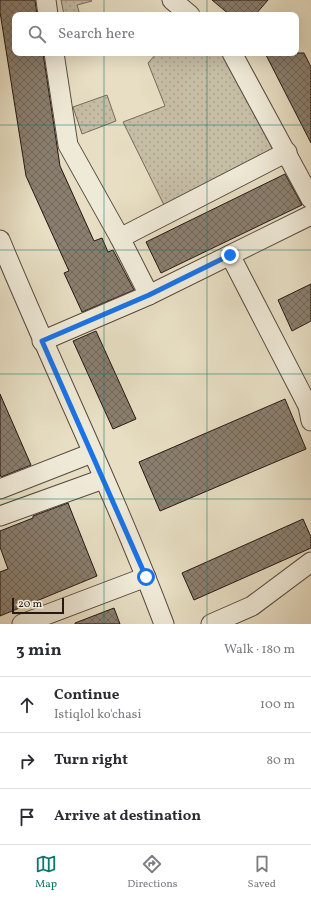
<!DOCTYPE html>
<meta charset="utf-8">
<style>
body{margin:0;font-family:Vollkorn,serif;background:#f7f7f7;color:#2b2b33}
.scale{position:absolute;left:12px;bottom:10px;width:52px;box-sizing:border-box;padding-left:4px;border:2px solid #251914;border-top:0;font-size:11px;line-height:14px;white-space:nowrap;color:#251914;-webkit-text-stroke:3px #efead8;paint-order:stroke}
.stop{position:absolute;width:12px;height:12px;margin:-9px;border:3px solid #1a73e8;border-radius:50%;background:#fff}
.stop.end{background:#1a73e8;border-color:#fff;box-shadow:0 1px 4px #0008}
.list{margin:0;padding:0;list-style:none}
h2{display:flex;justify-content:space-between;align-items:center;height:52px;margin:0;padding:0 16px;font-size:17px}
h2 small{font-size:13px;font-weight:400;color:#7c7c81}
.list li{display:grid;grid-template-columns:26px 1fr auto;gap:12px;align-items:center;box-sizing:border-box;height:56px;padding:0 16px;border-top:1px solid #e1e1e2}
.list b{display:block;font-size:15px;white-space:nowrap}
.list p{margin:0;font-size:13px;white-space:nowrap;color:#7c7c81}
.list em{font-size:13px;font-style:normal;color:#7c7c81}
.icon{flex:none;width:22px;height:22px;fill:none;stroke:currentColor;stroke-width:2;stroke-linecap:round;stroke-linejoin:round}
.map{position:relative;flex:none;width:311px;height:624px;overflow:hidden}
.search{position:absolute;background:#fff;box-shadow:0 4px 16px #0002;left:12px;right:12px;top:12px;height:44px;display:flex;align-items:center;gap:10px;box-sizing:border-box;padding:0 14px;border-radius:8px;color:#7c7c81;font-size:15px}
.sheet{height:220px;background:#fff}
nav{display:flex;justify-content:space-around;align-items:center;box-sizing:border-box;height:56px;border-top:1px solid #e1e1e2;background:#fff;font-size:11px;color:#7c7c81}
nav a{display:grid;justify-items:center;gap:2px}
nav .on{color:#0f766e}
.map>svg:first-child{display:block}
.grass{fill:url(#grass-dots);stroke:#766b5c}
.building{fill:url(#building-cross-hatch);stroke:#251914}
.lines{fill:none;stroke-linecap:round;stroke-linejoin:round}
.minor-casing{stroke:#564a40;stroke-width:21}
.minor{stroke:#efead8;stroke-width:19}
.route{stroke:#1a73e8;stroke-width:5}
.grid{fill:none;stroke:#0f766e;stroke-width:1;stroke-opacity:0.55}
</style>
<div class="map">
<svg width="311" height="624" viewBox="0 0 311 624">
<defs>
<pattern id="grass-dots" width="8" height="8" patternUnits="userSpaceOnUse"><rect width="8" height="8" fill="#c6bda5"/><path d="M2 2h.1M6 6h.1" fill="none" stroke="#aaa28d" stroke-width="1.8" stroke-linecap="round"/></pattern>
<pattern id="building-cross-hatch" width="8" height="8" patternUnits="userSpaceOnUse"><rect width="8" height="8" fill="#8a7f6f"/><path d="M0 0l8 8M0 8l8-8" fill="none" stroke="#71675a"/></pattern>
</defs>
<rect width="100%" height="100%" fill="#e7dec3"/>
<filter id="stains"><feTurbulence type="fractalNoise" baseFrequency=".005" numOctaves="4"/><feColorMatrix values="0 0 0 0 .2 0 0 0 0 .09 0 0 0 0 .02 0 0 0 .5 -.17"/></filter>
<radialGradient id="worn" r=".72"><stop offset=".6" stop-color="#630" stop-opacity="0"/><stop offset="1" stop-color="#630" stop-opacity=".3"/></radialGradient>
<g class="grass">
<path d="M 61,0 L 91,0 L 92,1 L 77,5 L 80,15 L 64,15 Z"/>
<path d="M 157,53 L 220,53 L 229,61 L 278,153 L 165,207 L 123,122 L 165,106 L 148,63 Z"/>
<path d="M 107,95 L 116,121 L 82,134 L 73,107 Z"/>
</g>
<g class="building">
<path d="M 0,0 L 35,0 L 37,15 L 15,15 L 15,53 L 43,53 L 60,166 L 94,241 L 102,238 L 108,252 L 113,250 L 134,290 L 82,312 L 64,273 L 69,271 L 26,176 L 0,12 Z"/>
<path d="M 212,0 L 268,0 L 255,15 L 230,15 Z"/>
<path d="M 265,53 L 304,53 L 311,67 L 311,143 Z"/>
<path d="M 285,174 L 302,205 L 161,273 L 146,242 Z"/>
<path d="M 311,284 L 311,321 L 292,331 L 278,300 Z"/>
<path d="M 96,331 L 136,419 L 113,429 L 73,341 Z"/>
<path d="M 0,394 L 31,465 L 1,477 L 0,474 Z"/>
<path d="M 285,399 L 306,449 L 160,511 L 139,462 Z"/>
<path d="M 68,503 L 97,576 L 0,616 L 0,572 L 8,569 L 0,547 L 0,531 L 33,518 L 33,516 Z"/>
<path d="M 303,519 L 311,537 L 311,548 L 194,600 L 182,573 Z"/>
<path d="M 114,608 L 120,624 L 75,624 L 75,623 Z"/>
</g>
<g class="lines">
<defs>
<g id="minor">
<path d="M 46,0 L 48,15"/>
<path d="M 172,0 L 190,15"/>
<path d="M 54,53 L 68,145 L 120,238 L 149,295"/>
<path d="M 232,53 L 311,199"/>
<path d="M 120,238 L 287,152"/>
<path d="M 0,240 C 53,368 115,494 164,624"/>
<path d="M 230,255 L 308,406 L 311,421"/>
<path d="M 42,341 L 149,295 L 311,215"/>
<path d="M 0,489 L 92,453"/>
<path d="M 0,516 L 103,479"/>
<path d="M 22,624 L 146,577"/>
<path d="M 211,624 L 252,606 L 311,562"/>
</g>
</defs>
<use href="#minor" class="minor-casing"/>
<use href="#minor" class="minor"/>
</g>
<g class="lines">
<path class="route" d="M 146,577 L 42,341 L 149,295 L 230,255"/>
</g>
<path class="grid" d="M 104,0 L 104,15M 207,0 L 207,15M 104,53 L 104,624M 207,53 L 207,624M 0,125 L 311,125M 0,250 L 311,250M 0,374 L 311,374M 0,499 L 311,499"/>
<rect width="100%" height="100%" filter="url(#stains)"/>
<rect width="100%" height="100%" fill="url(#worn)"/>
</svg>
<div class="scale">20 m</div>
<div class="stop" style="left:146px;top:577px"></div>
<div class="stop end" style="left:230px;top:255px"></div>
<div class="search"><svg class="icon" aria-label="search" viewBox="0 0 24 24"><circle cx="10" cy="10" r="6"/><path d="M15 15l6 6"/></svg>Search here</div>
</div>
<section class="sheet">
<h2>3 min<small>Walk · 180 m</small></h2>
<ul class="list">
<li><svg class="icon" aria-label="ahead" viewBox="0 0 24 24"><path d="M12 20V5M6 11l6-6 6 6"/></svg><div><b>Continue</b><p>Istiqlol ko'chasi</p></div><em>100 m</em></li>
<li><svg class="icon" aria-label="right" viewBox="0 0 24 24"><path d="M7 20v-9h11M14 6l5 5-5 5"/></svg><div><b>Turn right</b></div><em>80 m</em></li>
<li><svg class="icon" aria-label="arrive" viewBox="0 0 24 24"><path d="M6 21V4h12l-3 4 3 4H6"/></svg><div><b>Arrive at destination</b></div></li>
</ul>
</section>
<nav>
<a class="on"><svg class="icon" aria-label="map" viewBox="0 0 24 24"><path d="M3 6l6-2 6 2 6-2v14l-6 2-6-2-6 2zM9 4v14M15 6v14"/></svg>Map</a>
<a><svg class="icon" aria-label="directions" viewBox="0 0 24 24"><path d="M12 3l9 9-9 9-9-9zM9 14v-3h6M13 9l2 2-2 2"/></svg>Directions</a>
<a><svg class="icon" aria-label="saved" viewBox="0 0 24 24"><path d="M7 4h10v16l-5-4-5 4z"/></svg>Saved</a>
</nav>
